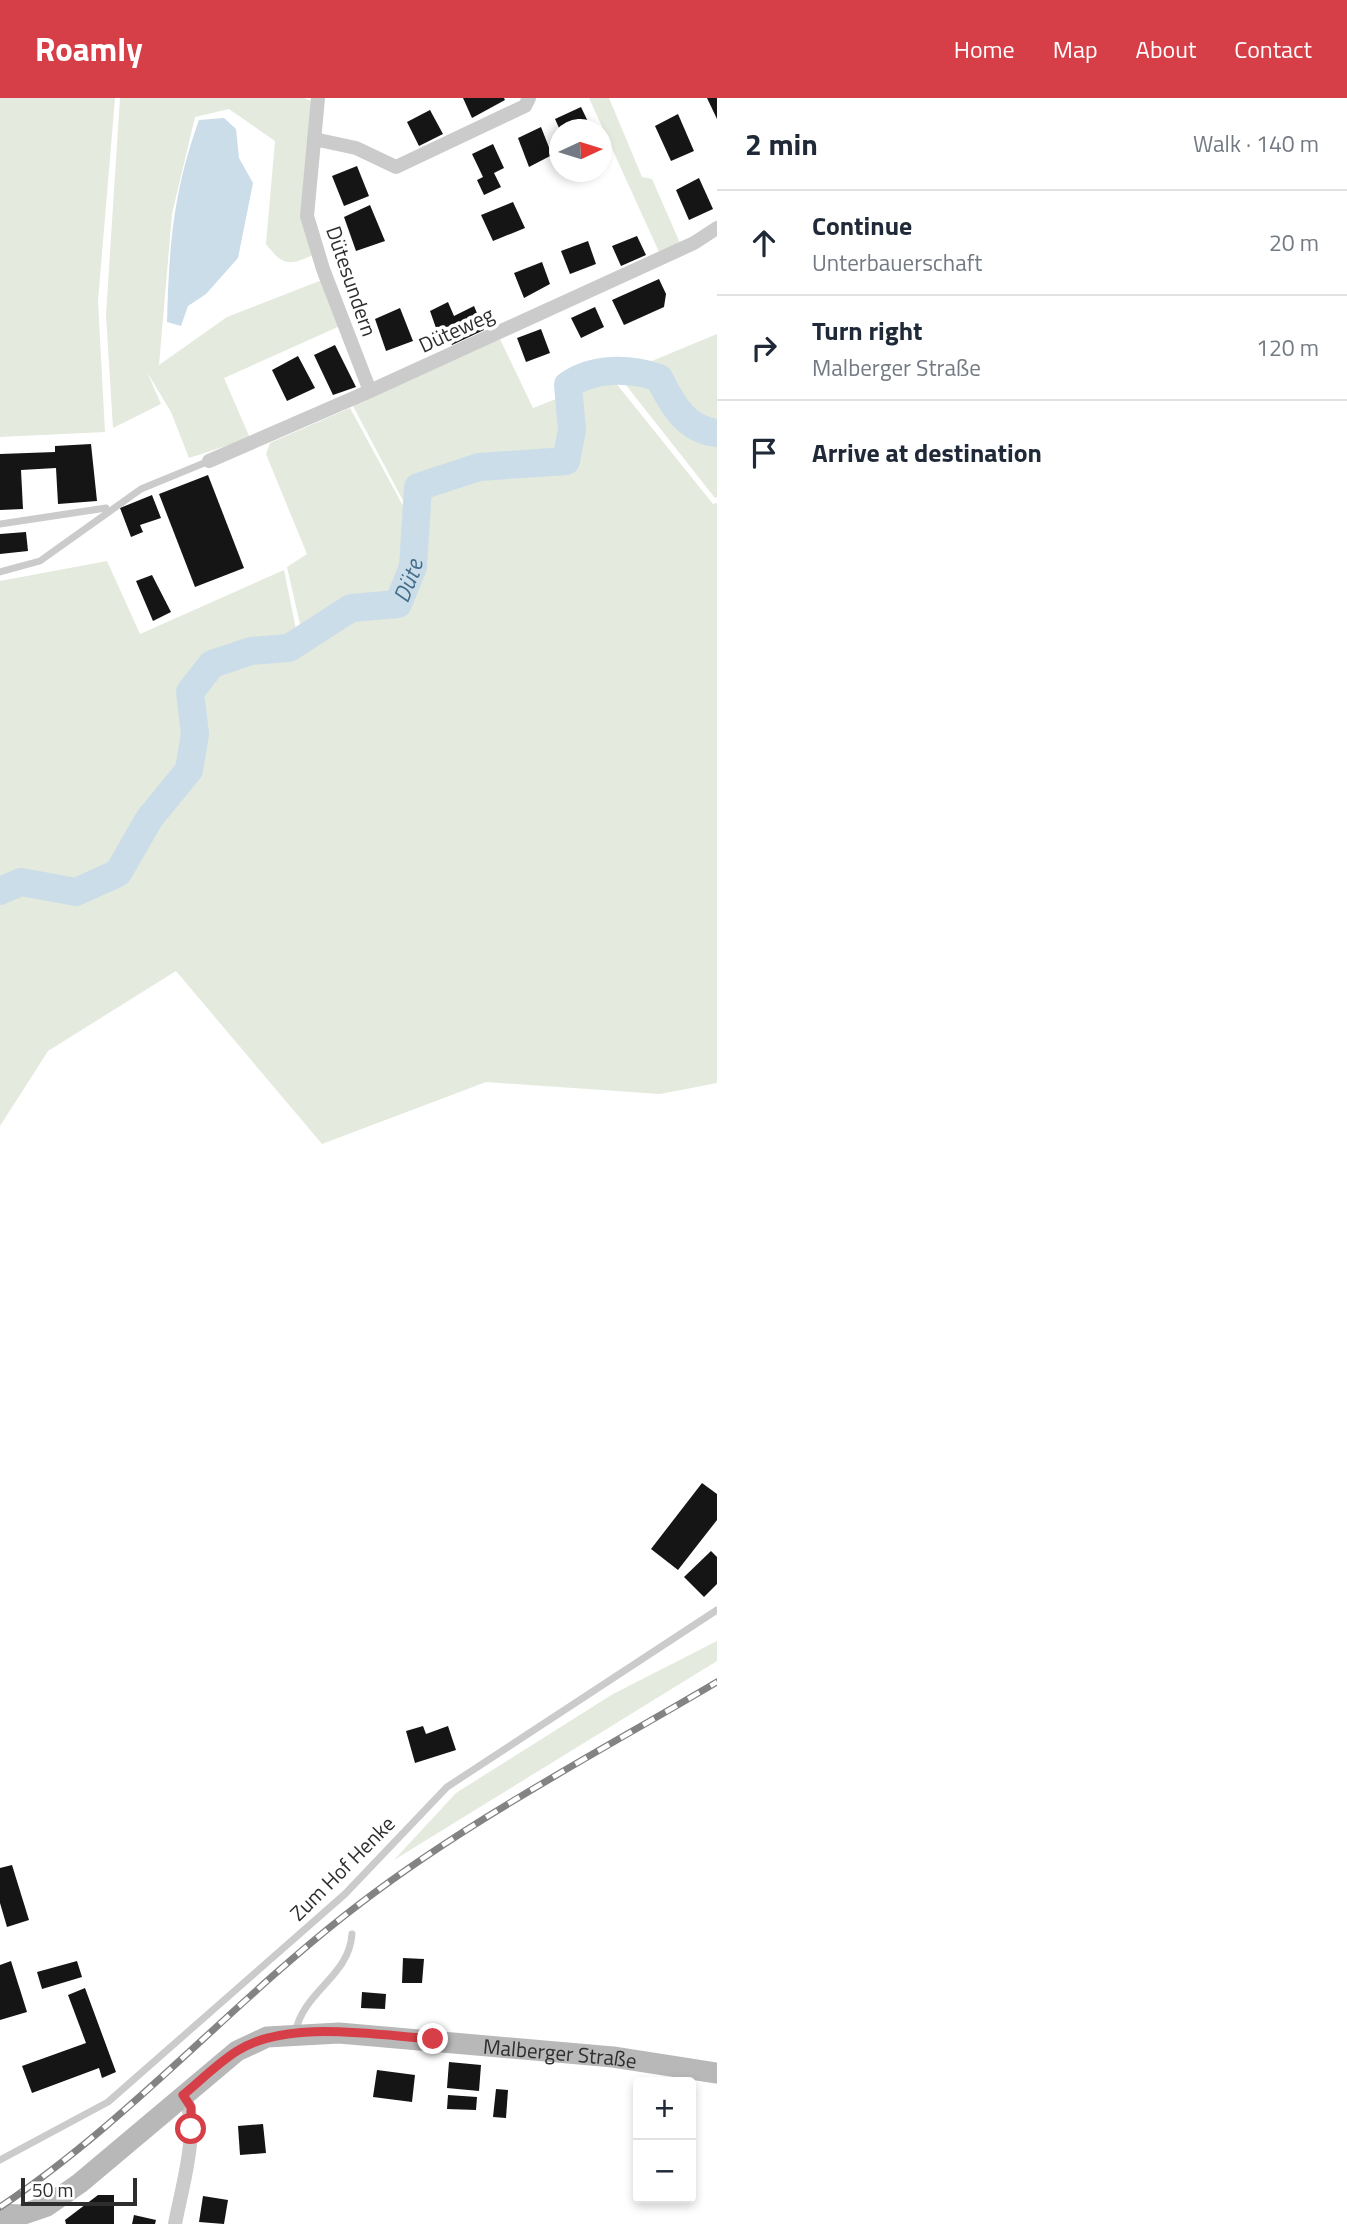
<!DOCTYPE html>
<meta charset="utf-8">
<style>
body{margin:0;font-family:"Titillium Web",sans-serif;background:#f6f6f7;color:#1f2937}
.controls{position:absolute;right:21px;bottom:21px;display:grid;overflow:hidden;border-radius:7px;box-shadow:0 4px 10px #0003}
.controls button{width:63px;height:63px;display:grid;place-items:center;padding:0;border:0;border-bottom:2px solid #e0e1e3;background:#fff;color:#1f2937;font:35px sans-serif}
.compass{position:absolute;left:549px;top:21px;width:63px;height:63px;border-radius:50%;background:#fff;box-shadow:0 4px 10px #0003;rotate:86deg}
.scale{position:absolute;left:21px;bottom:18px;width:116px;box-sizing:border-box;padding-left:7px;border:4px solid #2e2e2e;border-top:0;font-size:19px;line-height:24px;white-space:nowrap;color:#2e2e2e;-webkit-text-stroke:5px #fff;paint-order:stroke}
.stop{position:absolute;width:21px;height:21px;margin:-16px;border:5px solid #d73f48;border-radius:50%;background:#fff}
.stop.end{background:#d73f48;border-color:#fff;box-shadow:0 2px 7px #0008}
.list{margin:0;padding:0;list-style:none}
h2{display:flex;justify-content:space-between;align-items:center;height:91px;margin:0;padding:0 28px;font-size:30px}
h2 small{font-size:23px;font-weight:400;color:#747a83}
.list li{display:grid;grid-template-columns:46px 1fr auto;gap:21px;align-items:center;box-sizing:border-box;height:105px;padding:0 28px;border-top:2px solid #e0e1e3}
.list b{display:block;font-size:26px;white-space:nowrap}
.list p{margin:0;font-size:23px;white-space:nowrap;color:#747a83}
.list em{font-size:23px;font-style:normal;color:#747a83}
.icon{flex:none;width:38px;height:38px;fill:none;stroke:currentColor;stroke-width:2;stroke-linecap:round;stroke-linejoin:round}
.map{position:relative;flex:none;width:717px;height:2126px;overflow:hidden}
header{display:flex;align-items:center;gap:42px;box-sizing:border-box;height:98px;padding:0 35px;background:#d73f48;color:#fff}
header strong{font-size:33px}
nav{display:flex;gap:38px;margin-inline-start:auto;font-size:24px}
main{display:flex}
aside{flex:1;background:#fff}
.map>svg:first-child{display:block}
.green{fill:#e4eadd}
.water{fill:#cbdde9}
.lines{fill:none;stroke-linecap:round;stroke-linejoin:round}
.river{stroke:#cbdde9;stroke-width:28}
.building{fill:#151515}
.lane{stroke:#cbcbcb;stroke-width:7}
.street{stroke:#cbcbcb;stroke-width:14}
.secondary{stroke:#b8b8b8;stroke-width:21}
.rail-casing{stroke:#838383;stroke-width:7}
.rail{stroke:#fff;stroke-width:4.5;stroke-dasharray:13;stroke-linecap:butt}
.route{stroke:#d73f48;stroke-width:9}
.labels{text-anchor:middle;dominant-baseline:central;stroke-width:7;stroke-linejoin:round;paint-order:stroke}
.street-label{font-size:21px;fill:#2e2e2e;stroke:#fff}
.water-label{font-size:23px;font-style:italic;fill:#436d8a;stroke:#fff}
</style>
<header>
<strong>Roamly</strong>
<nav><a>Home</a><a>Map</a><a>About</a><a>Contact</a></nav>
</header>
<main>
<div class="map">
<svg width="717" height="2126" viewBox="0 0 717 2126">
<rect width="100%" height="100%" fill="#fff"/>
<g class="green">
<path d="M 0,0 L 115,0 L 98,203 L 105,334 L 0,339 Z"/>
<path d="M 120,0 L 304,0 L 311,3 L 313,157 C 289,168 283,168 266,146 L 275,43 L 229,11 L 195,19 L 172,116 L 159,267 L 227,219 L 322,182 L 340,228 L 224,280 L 250,340 L 189,360 L 171,314 L 147,274 L 161,306 L 113,330 L 106,217 Z"/>
<path d="M 589,0 L 609,0 L 642,79 L 652,81 L 680,145 L 660,156 Z"/>
<path d="M 717,236 L 717,399 L 715,400 L 618,277 Z"/>
<path d="M 500,241 L 533,310 L 561,299 L 564,334 L 559,358 L 476,360 L 409,383 L 408,412 L 353,308 Z"/>
<path d="M 611,279 L 713,406 L 717,405 L 717,985 L 660,996 L 486,984 L 322,1046 L 176,873 L 48,953 L 0,1028 L 0,806 L 21,794 L 75,804 L 125,782 L 159,724 L 197,680 L 204,641 L 198,601 L 218,573 L 256,560 L 295,558 L 353,516 L 403,509 L 421,471 L 424,394 L 483,375 L 572,371 L 582,332 L 576,292 Z"/>
<path d="M 350,310 L 414,428 L 413,469 L 398,506 L 351,510 L 303,539 L 287,469 L 307,456 L 266,356 L 270,345 Z"/>
<path d="M 107,463 L 140,536 L 284,472 L 297,536 C 274,554 238,542 211,555 C 198,560 186,582 177,592 L 185,654 L 133,722 L 106,772 L 72,785 L 21,774 L 0,782 L 0,483 Z"/>
<path d="M 717,1543 L 717,1563 L 394,1762 L 456,1695 L 613,1596 Z"/>
</g>
<path class="water" d="M 224,20 L 236,31 L 239,60 L 253,85 L 238,160 L 206,196 L 188,208 L 181,228 L 167,224 C 169,149 173,94 199,22 Z"/>
<g class="lines">
<path class="river" id="s1" d="M 0,793 L 21,784 L 76,794 L 118,775 L 149,721 L 189,672 L 195,636 L 190,594 L 212,566 L 251,553 L 289,550 L 351,510 L 398,506 L 413,469 L 418,389 L 479,369 L 566,363 L 572,332 L 568,287 C 594,269 630,270 659,280 C 672,306 686,332 717,335"/>
</g>
<g class="building">
<path d="M 463,0 L 504,0 L 505,2 L 472,20 Z"/>
<path d="M 707,0 L 717,0 L 717,21 Z"/>
<path d="M 581,9 L 592,32 L 560,32 L 555,21 Z"/>
<path d="M 430,12 L 443,36 L 419,48 L 407,24 Z"/>
<path d="M 678,16 L 694,53 L 671,63 L 655,28 Z"/>
<path d="M 541,29 L 552,57 L 529,69 L 518,40 Z"/>
<path d="M 493,46 L 504,70 L 494,75 L 501,89 L 484,97 L 477,82 L 483,79 L 472,56 Z"/>
<path d="M 357,68 L 369,98 L 344,108 L 332,78 Z"/>
<path d="M 699,80 L 713,111 L 689,122 L 676,92 Z"/>
<path d="M 513,104 L 525,130 L 493,143 L 481,117 Z"/>
<path d="M 370,107 L 385,143 L 356,153 L 344,119 Z"/>
<path d="M 637,138 L 646,157 L 621,168 L 612,148 Z"/>
<path d="M 588,143 L 596,166 L 570,176 L 561,153 Z"/>
<path d="M 542,164 L 550,186 L 524,200 L 514,175 Z"/>
<path d="M 659,181 L 666,196 L 664,209 L 624,227 L 612,202 Z"/>
<path d="M 448,204 L 454,218 L 474,208 L 484,232 L 452,247 L 442,228 L 436,230 L 430,213 Z"/>
<path d="M 595,209 L 604,229 L 581,240 L 571,220 Z"/>
<path d="M 400,210 L 413,243 L 386,253 L 375,221 Z"/>
<path d="M 541,231 L 550,255 L 526,264 L 517,240 Z"/>
<path d="M 335,247 L 356,289 L 333,297 L 314,257 Z"/>
<path d="M 298,258 L 315,290 L 287,303 L 272,272 Z"/>
<path d="M 91,346 L 97,403 L 58,406 L 56,370 L 21,372 L 23,411 L 0,412 L 0,356 L 55,354 L 55,348 Z"/>
<path d="M 208,377 L 244,470 L 195,489 L 159,396 Z"/>
<path d="M 152,397 L 161,420 L 140,427 L 143,434 L 131,439 L 120,410 Z"/>
<path d="M 26,434 L 28,453 L 0,456 L 0,436 Z"/>
<path d="M 152,477 L 171,514 L 153,523 L 136,483 Z"/>
<path d="M 702,1385 L 717,1396 L 717,1422 L 678,1472 L 651,1451 Z"/>
<path d="M 711,1453 L 717,1459 L 717,1486 L 704,1499 L 684,1479 Z"/>
<path d="M 423,1628 L 426,1636 L 448,1628 L 456,1652 L 415,1665 L 406,1633 Z"/>
<path d="M 12,1767 L 29,1822 L 7,1829 L 0,1805 L 0,1770 Z"/>
<path d="M 403,1860 L 424,1861 L 422,1885 L 402,1885 Z"/>
<path d="M 11,1863 L 27,1914 L 0,1922 L 0,1867 Z"/>
<path d="M 77,1863 L 82,1879 L 42,1891 L 37,1874 Z"/>
<path d="M 85,1890 L 116,1974 L 102,1980 L 99,1970 L 32,1995 L 22,1968 L 86,1945 L 68,1897 Z"/>
<path d="M 362,1894 L 386,1896 L 385,1911 L 361,1910 Z"/>
<path d="M 449,1964 L 481,1967 L 479,1993 L 447,1990 Z"/>
<path d="M 377,1972 L 415,1977 L 412,2004 L 373,1999 Z"/>
<path d="M 496,1991 L 508,1992 L 506,2020 L 493,2019 Z"/>
<path d="M 448,1997 L 477,1999 L 476,2012 L 447,2011 Z"/>
<path d="M 263,2026 L 266,2055 L 240,2057 L 238,2028 Z"/>
<path d="M 98,2097 L 114,2097 L 114,2126 L 66,2126 L 65,2122 Z"/>
<path d="M 203,2098 L 228,2102 L 224,2126 L 199,2124 Z"/>
<path d="M 134,2117 L 156,2122 L 155,2126 L 132,2126 Z"/>
</g>
<g class="lines">
<g class="lane">
<path d="M 0,426 L 106,410"/>
<path d="M 0,474 L 40,463 L 141,391 L 209,363"/>
<path d="M 295,1935 C 304,1892 349,1879 352,1836"/>
<path d="M 0,2062 L 108,2004 L 345,1796 L 447,1689 L 717,1512"/>
</g>
<g class="street">
<path d="M 318,0 L 307,118 L 323,171 L 370,293"/>
<path d="M 314,41 L 356,50 L 396,69 L 525,8 L 529,0"/>
<path d="M 209,363 L 370,293 L 694,145 L 717,130"/>
<path d="M 175,2126 C 181,2092 202,2026 183,1997"/>
</g>
<path class="secondary" id="s2" d="M 0,2116 L 21,2117 L 47,2108 L 80,2085 L 237,1953 L 267,1939 L 339,1935 L 613,1959 L 717,1975"/>
<defs>
<path id="rail" d="M 0,2109 C 126,2025 226,1911 344,1818 C 459,1727 592,1658 717,1584"/>
</defs>
<use href="#rail" class="rail-casing"/>
<use href="#rail" class="rail"/>
</g>
<g class="lines">
<path class="route" d="M 191,2031 L 191,2009 L 183,1997 C 200,1983 218,1965 237,1953 C 287,1921 375,1937 433,1941"/>
</g>
<g class="labels">
<g class="street-label">
<text transform="translate(352 183) rotate(71)">Dütesundern</text>
<text transform="translate(456 231) rotate(-25)">Düteweg</text>
<text transform="translate(342 1770) rotate(-45)">Zum Hof Henke</text>
<text stroke="none"><textPath href="#s2" startOffset="621">Malberger Straße</textPath></text>
</g>
<g class="water-label">
<text stroke="none"><textPath href="#s1" startOffset="590">Düte</textPath></text>
</g>
</g>
</svg>
<div class="controls">
<button>+</button>
<button>−</button>
</div>
<svg class="compass" viewBox="-18 -18 36 36"><path d="M0-13l5 13h-10z" fill="#e53935"/><path d="M0 13l5-13h-10z" fill="#747a83"/></svg>
<div class="scale">50 m</div>
<div class="stop" style="left:191px;top:2031px"></div>
<div class="stop end" style="left:433px;top:1941px"></div>
</div>
<aside>
<h2>2 min<small>Walk · 140 m</small></h2>
<ul class="list">
<li><svg class="icon" aria-label="ahead" viewBox="0 0 24 24"><path d="M12 20V5M6 11l6-6 6 6"/></svg><div><b>Continue</b><p>Unterbauerschaft</p></div><em>20 m</em></li>
<li><svg class="icon" aria-label="right" viewBox="0 0 24 24"><path d="M7 20v-9h11M14 6l5 5-5 5"/></svg><div><b>Turn right</b><p>Malberger Straße</p></div><em>120 m</em></li>
<li><svg class="icon" aria-label="arrive" viewBox="0 0 24 24"><path d="M6 21V4h12l-3 4 3 4H6"/></svg><div><b>Arrive at destination</b></div></li>
</ul>
</aside>
</main>
